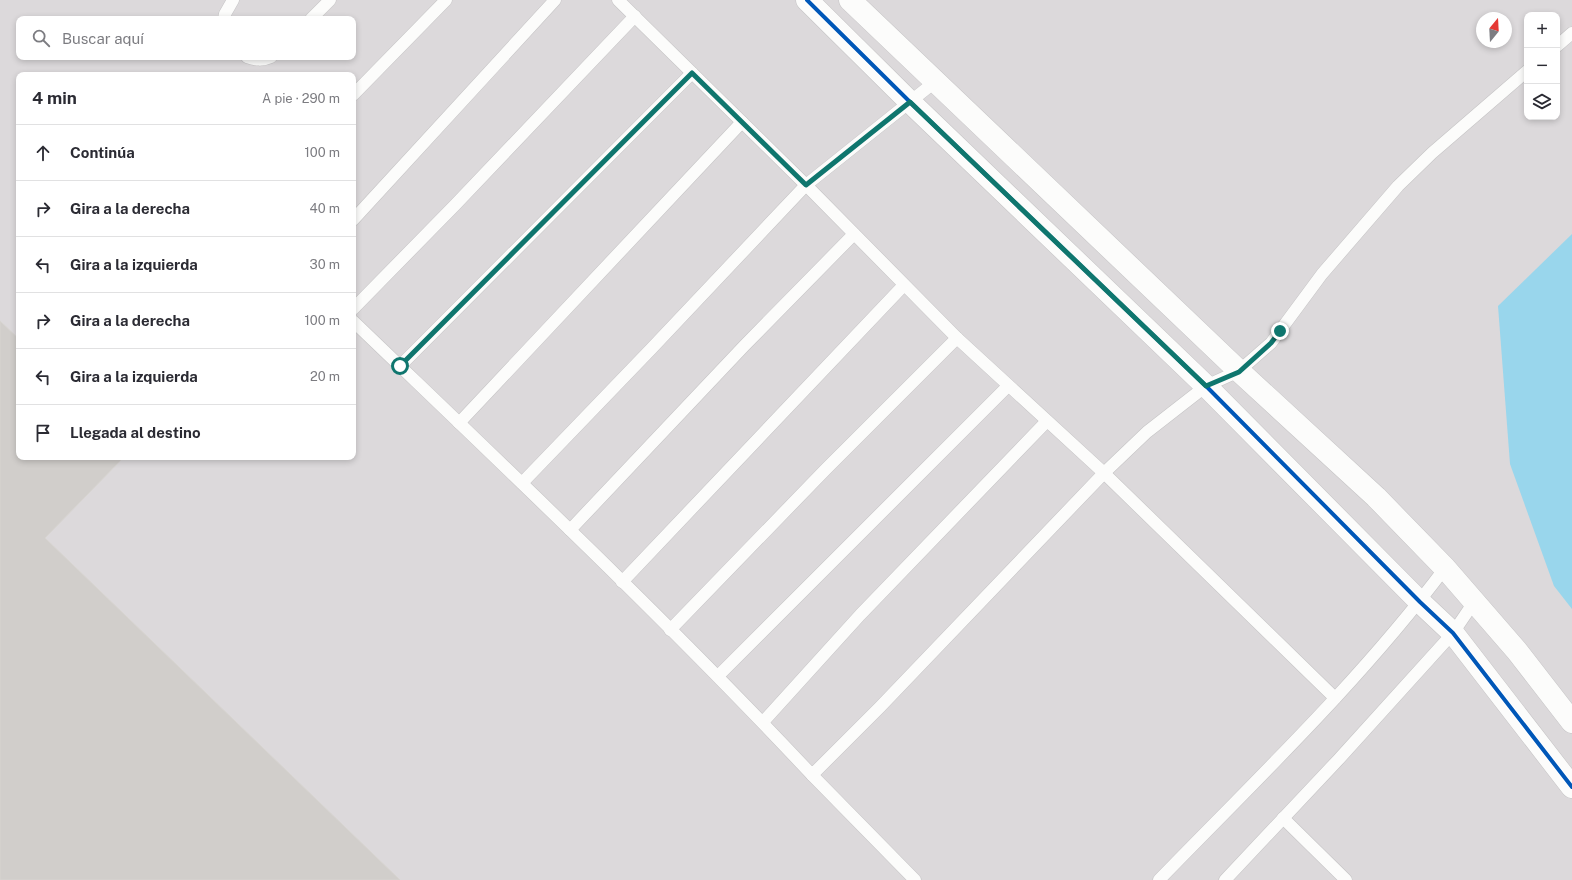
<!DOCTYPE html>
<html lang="es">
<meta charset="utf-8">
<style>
body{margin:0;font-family:"Public Sans",sans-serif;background:#f7f7f7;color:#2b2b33}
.controls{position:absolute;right:12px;top:12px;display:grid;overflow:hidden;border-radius:8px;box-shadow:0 2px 6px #0003}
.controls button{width:36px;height:36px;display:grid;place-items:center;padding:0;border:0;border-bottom:1px solid #e1e1e2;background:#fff;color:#2b2b33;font:20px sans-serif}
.compass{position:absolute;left:1476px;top:12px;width:36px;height:36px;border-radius:50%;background:#fff;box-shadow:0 2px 6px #0003;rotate:18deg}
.stop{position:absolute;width:12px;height:12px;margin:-9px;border:3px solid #0f766e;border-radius:50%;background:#fff}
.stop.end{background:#0f766e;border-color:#fff;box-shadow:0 1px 4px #0008}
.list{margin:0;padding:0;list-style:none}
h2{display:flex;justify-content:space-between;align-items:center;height:52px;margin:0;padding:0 16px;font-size:17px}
h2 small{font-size:13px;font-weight:400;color:#7c7c81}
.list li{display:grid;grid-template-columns:26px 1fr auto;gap:12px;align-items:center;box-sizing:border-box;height:56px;padding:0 16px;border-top:1px solid #e1e1e2}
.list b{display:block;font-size:15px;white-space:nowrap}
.list em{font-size:13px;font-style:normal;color:#7c7c81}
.icon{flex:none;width:22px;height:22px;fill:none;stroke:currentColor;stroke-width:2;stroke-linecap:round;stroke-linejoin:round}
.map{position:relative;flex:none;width:1572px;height:880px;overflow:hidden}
.search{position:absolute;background:#fff;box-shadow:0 2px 6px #0003;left:16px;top:16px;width:340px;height:44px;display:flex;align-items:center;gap:10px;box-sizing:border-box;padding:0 14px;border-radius:8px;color:#7c7c81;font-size:15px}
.panel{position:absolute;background:#fff;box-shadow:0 2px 6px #0003;left:16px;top:72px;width:340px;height:388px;border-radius:8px}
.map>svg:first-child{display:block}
.industrial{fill:#dcd9db;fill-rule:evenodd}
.water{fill:#99d6ec}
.building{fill:#d1cecb;stroke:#d7d4d0}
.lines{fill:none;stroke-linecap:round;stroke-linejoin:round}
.service-casing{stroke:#c5c4c5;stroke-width:13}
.minor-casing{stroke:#c5c4c5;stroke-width:23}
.service{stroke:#fcfcfb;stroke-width:12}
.minor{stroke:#fcfcfb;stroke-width:22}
.cycleway-casing{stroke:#fff;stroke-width:6}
.cycleway{stroke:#0057b8;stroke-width:4}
.route{stroke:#0f766e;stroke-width:5}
</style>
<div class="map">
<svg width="1572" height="880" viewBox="0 0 1572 880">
<rect width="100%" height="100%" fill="#ece8e4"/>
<path class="industrial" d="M 0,0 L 1572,0 L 1572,880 L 0,880 ZM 1527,15 L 1557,15 L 1557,117 L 1527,117 ZM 1482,18 L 1506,18 L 1506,42 L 1482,42 ZM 19,19 L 353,19 L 353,57 L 19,57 ZM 19,75 L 353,75 L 353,457 L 19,457 Z"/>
<path class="water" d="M 1572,234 L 1572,609 L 1554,586 L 1510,464 L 1498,306 Z"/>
<path class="building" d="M 0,321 L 19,339 L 19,457 L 124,457 L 45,538 L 400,880 L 0,880 Z"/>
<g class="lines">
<defs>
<g id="service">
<path d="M 618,0 L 806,185 L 957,338 L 1104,473 L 1335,698"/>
<path d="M 224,19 L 225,14 L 233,0"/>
<path d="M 311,19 L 330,0"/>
<path d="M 1557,46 L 1572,33"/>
<path d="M 247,57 C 256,60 262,61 271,57"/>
<path d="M 353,95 L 446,0"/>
<path d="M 353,220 L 555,0"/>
<path d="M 353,309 L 455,205 L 635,16"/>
<path d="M 353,321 C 508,470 665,618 812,775 L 880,707 L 1104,473 L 1147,432 L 1206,386 L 1239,371 L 1271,343 L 1322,274 L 1398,186 L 1432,153 L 1527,71"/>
<path d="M 400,366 L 692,73"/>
<path d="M 459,423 L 742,122"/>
<path d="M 522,483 L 652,348 L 806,185 L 936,81"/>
<path d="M 570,530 L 744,346 L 854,234"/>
<path d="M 622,582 L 904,285"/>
<path d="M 670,630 L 825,470 L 957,338"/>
<path d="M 718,676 L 1008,386"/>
<path d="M 763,722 L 860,615 L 1047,421"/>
<path d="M 812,775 L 915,880"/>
<path d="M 1283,818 L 1346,880"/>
<path d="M 1159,880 C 1257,779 1360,681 1445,568"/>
<path d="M 1225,880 L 1338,760 L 1453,633 L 1474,602"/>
</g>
<g id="minor">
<path d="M 807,0 L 910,102 L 1206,386 L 1420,602 L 1453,633 L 1572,787"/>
<path d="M 850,0 L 1239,371 L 1376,497 L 1445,568 L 1517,651 L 1572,722"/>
</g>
</defs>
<use href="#service" class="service-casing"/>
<use href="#minor" class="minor-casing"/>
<use href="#service" class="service"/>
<use href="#minor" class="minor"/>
<defs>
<path id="cycleway" d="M 807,0 L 910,102 L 1206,386 L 1420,602 L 1453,633 L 1572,787"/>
</defs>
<use href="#cycleway" class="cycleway-casing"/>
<use href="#cycleway" class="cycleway"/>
</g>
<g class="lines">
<path class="route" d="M 400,366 L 692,73 L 806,185 L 910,102 L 1206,386 L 1239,372 L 1271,343 L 1280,331"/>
</g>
</svg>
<div class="controls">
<button>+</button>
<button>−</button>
<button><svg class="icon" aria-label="layers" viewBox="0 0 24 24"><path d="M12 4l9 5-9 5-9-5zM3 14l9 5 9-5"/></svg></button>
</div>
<svg class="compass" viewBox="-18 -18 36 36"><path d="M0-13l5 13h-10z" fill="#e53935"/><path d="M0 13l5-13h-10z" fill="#7c7c81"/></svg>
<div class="stop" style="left:400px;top:366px"></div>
<div class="stop end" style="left:1280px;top:331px"></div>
<div class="search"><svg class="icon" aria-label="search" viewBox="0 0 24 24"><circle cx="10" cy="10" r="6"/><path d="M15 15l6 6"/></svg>Buscar aquí</div>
<section class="panel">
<h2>4 min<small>A pie · 290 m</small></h2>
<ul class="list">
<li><svg class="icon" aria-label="ahead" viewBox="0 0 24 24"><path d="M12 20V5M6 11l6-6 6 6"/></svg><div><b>Continúa</b></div><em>100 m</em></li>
<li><svg class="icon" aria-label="right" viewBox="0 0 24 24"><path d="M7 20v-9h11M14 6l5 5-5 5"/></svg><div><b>Gira a la derecha</b></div><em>40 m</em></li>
<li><svg class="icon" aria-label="left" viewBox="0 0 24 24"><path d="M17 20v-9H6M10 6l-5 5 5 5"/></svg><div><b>Gira a la izquierda</b></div><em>30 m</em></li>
<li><svg class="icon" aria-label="right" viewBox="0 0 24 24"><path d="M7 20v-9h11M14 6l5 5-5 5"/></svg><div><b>Gira a la derecha</b></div><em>100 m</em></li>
<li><svg class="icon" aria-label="left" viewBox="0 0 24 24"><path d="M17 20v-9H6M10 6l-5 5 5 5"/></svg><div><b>Gira a la izquierda</b></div><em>20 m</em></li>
<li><svg class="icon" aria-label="arrive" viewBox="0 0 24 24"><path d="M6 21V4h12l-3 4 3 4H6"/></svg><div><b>Llegada al destino</b></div></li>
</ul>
</section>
</div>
